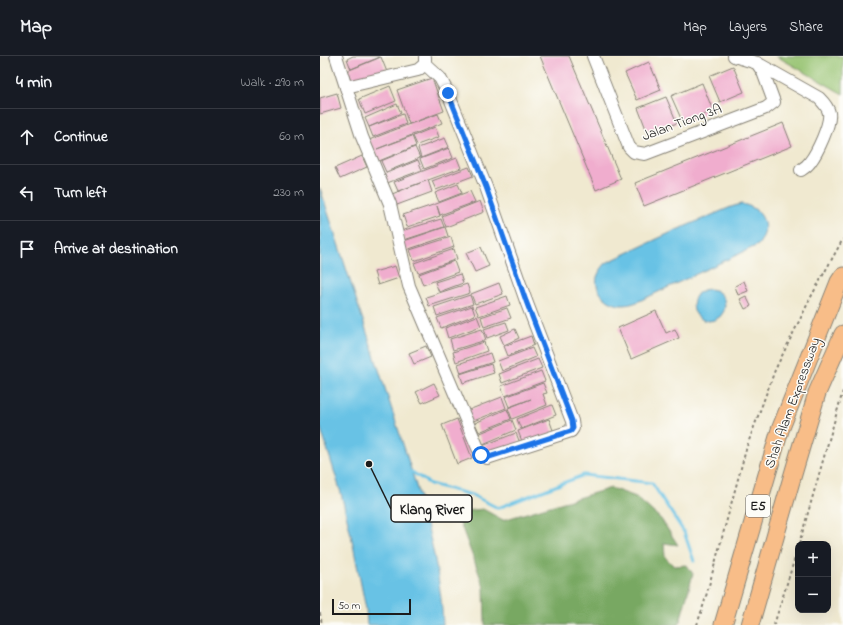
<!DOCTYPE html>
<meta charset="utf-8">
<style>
body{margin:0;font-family:"Indie Flower",sans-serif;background:#20242c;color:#f1f3f6}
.controls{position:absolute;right:12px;bottom:12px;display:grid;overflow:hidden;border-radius:8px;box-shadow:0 4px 16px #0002}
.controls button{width:36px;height:36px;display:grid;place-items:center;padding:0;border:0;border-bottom:1px solid #363941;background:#171b24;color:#f1f3f6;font:20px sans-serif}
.scale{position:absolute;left:12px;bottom:10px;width:79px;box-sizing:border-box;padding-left:4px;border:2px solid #1c1c1c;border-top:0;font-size:11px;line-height:14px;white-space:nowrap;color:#1c1c1c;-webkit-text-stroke:3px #fdfcf7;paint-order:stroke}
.stop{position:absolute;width:12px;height:12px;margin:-9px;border:3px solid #1a73e8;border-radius:50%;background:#fff}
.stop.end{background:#1a73e8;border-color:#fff;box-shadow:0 1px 4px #0008}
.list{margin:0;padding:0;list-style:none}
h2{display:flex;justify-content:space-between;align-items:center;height:52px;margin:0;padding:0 16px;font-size:17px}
h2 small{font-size:13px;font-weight:400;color:#9ea1a6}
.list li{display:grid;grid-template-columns:26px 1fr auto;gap:12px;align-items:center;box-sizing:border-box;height:56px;padding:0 16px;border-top:1px solid #363941}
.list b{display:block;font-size:15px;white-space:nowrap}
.list em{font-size:13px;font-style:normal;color:#9ea1a6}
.icon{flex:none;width:22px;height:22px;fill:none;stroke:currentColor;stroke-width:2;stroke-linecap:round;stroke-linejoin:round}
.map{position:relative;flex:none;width:523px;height:569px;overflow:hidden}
header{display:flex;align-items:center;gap:24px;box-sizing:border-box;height:56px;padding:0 20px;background:#171b24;border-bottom:1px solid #363941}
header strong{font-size:19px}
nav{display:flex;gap:22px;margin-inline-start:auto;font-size:14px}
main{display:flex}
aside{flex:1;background:#171b24}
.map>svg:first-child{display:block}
.green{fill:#95c270;stroke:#586f46}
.forest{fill:#78a862;stroke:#4a623f}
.water{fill:#68c2e5;stroke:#426f80}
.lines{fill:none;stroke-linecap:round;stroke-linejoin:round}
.stream{stroke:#68c2e5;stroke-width:3}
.building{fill:#f0adce}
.minor-casing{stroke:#868276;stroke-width:14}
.highway-casing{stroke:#868276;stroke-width:19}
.path{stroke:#868276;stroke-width:2;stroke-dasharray:3 3;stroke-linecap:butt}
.minor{stroke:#fff;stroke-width:12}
.highway{stroke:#f8bd88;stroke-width:17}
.route{stroke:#1a73e8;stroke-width:5}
.labels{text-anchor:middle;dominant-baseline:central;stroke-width:3;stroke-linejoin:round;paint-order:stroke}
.shield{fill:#fdfcf7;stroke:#605f5e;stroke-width:1}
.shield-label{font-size:13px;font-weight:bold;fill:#1c1c1c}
.street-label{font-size:14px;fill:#1c1c1c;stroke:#fdfcf7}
.leader{fill:none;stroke:#1c1c1c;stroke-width:1.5}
.callout-dot{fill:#1c1c1c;stroke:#fdfcf7;stroke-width:1.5}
.callout{fill:#fdfcf7;stroke:#1c1c1c;stroke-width:1.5}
.callout-label{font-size:15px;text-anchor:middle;font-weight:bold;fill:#1c1c1c}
</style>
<header>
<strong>Map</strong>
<nav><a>Map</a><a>Layers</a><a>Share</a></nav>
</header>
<main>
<aside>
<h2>4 min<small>Walk · 290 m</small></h2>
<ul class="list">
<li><svg class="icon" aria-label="ahead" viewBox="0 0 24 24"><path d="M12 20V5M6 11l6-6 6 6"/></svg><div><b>Continue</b></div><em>60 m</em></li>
<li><svg class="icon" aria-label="left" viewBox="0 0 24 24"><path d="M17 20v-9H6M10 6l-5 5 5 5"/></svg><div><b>Turn left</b></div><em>230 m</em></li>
<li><svg class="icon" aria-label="arrive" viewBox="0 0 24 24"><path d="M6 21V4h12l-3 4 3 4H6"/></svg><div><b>Arrive at destination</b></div></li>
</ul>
</aside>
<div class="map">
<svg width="523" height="569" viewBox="0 0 523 569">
<rect width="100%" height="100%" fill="#fdfcf7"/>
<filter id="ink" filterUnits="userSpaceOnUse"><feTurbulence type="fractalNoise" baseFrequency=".025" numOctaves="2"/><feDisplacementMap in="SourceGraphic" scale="8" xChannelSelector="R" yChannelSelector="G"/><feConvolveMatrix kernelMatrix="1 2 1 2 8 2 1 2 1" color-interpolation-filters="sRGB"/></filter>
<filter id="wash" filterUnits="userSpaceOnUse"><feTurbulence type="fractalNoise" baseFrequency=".012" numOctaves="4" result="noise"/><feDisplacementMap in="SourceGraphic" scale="16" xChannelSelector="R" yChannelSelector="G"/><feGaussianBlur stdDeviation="0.9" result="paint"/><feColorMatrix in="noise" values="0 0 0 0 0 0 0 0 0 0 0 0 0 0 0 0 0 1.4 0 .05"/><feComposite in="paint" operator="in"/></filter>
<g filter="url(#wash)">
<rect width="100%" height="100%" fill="#f0e9d0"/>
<path class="green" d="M 456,0 L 523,0 L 523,38 Z"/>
<path class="forest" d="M 291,432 L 316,441 L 341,463 L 358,489 L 344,487 L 345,501 L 354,510 L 367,509 L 373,518 L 359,569 L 165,569 L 164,531 L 136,456 L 163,453 L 183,464 Z"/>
<g class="water">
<path d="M 0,132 C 24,207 49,282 73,357 C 95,426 120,496 123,569 L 47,569 L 46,553 L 31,479 L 21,437 L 0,370 Z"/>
<path d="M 421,148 C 443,151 452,172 438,189 L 317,246 C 312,248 306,249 301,249 C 287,248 274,235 277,221 C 279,215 282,212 286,207 L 354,175 L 411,151 Z"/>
<circle cx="389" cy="249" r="16"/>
</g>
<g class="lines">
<path class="stream" d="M 89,415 L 92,416 L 110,428 L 152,439 L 178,452 L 264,419 L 332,427 L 364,476 L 374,505"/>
</g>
<g id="blocks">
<g class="building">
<path d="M 33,0 L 59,0 L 60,1 L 31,13 L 27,3 Z"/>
<path d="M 220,0 L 249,0 L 301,123 L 276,134 Z"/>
<path d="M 61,1 L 67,16 L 31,25 L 27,15 Z"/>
<path d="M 329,6 L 341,34 L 317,44 L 305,17 Z"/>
<path d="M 413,10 L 424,36 L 400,46 L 389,20 Z"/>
<path d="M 112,22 L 124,55 L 89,68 L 77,34 Z"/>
<path d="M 382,27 L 393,55 L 363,67 L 351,40 Z"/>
<path d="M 70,30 L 76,45 L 45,58 L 39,43 Z"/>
<path d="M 17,37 L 21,52 L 0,58 L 0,42 Z"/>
<path d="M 346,41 L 357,67 L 328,78 L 318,52 Z"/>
<path d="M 77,48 L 81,57 L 49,71 L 45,62 Z"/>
<path d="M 83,58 L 86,68 L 53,81 L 49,71 Z"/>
<path d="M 118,58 L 122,67 L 57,93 L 92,80 L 96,90 L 59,105 L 49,84 L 87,69 Z"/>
<path d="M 463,67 L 472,90 L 324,150 L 315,127 Z"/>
<path d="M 115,71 L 119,81 L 97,89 L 93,80 Z"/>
<path d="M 125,82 L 129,91 L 101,102 L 98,92 Z"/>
<path d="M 95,91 L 100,102 L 66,116 L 61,105 Z"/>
<path d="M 129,92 L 133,102 L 104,113 L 100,103 Z"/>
<path d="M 42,100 L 47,111 L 20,123 L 15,112 Z"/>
<path d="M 137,102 L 141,112 L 78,135 L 74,126 Z"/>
<path d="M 98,104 L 102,114 L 67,127 L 64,118 Z"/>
<path d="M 149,111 L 153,120 L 116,134 L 112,125 Z"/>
<path d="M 108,124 L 112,136 L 77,149 L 72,138 Z"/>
<path d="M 138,128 L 142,137 L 119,146 L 115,137 Z"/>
<path d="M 150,135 L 155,146 L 120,159 L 117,150 L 120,160 L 87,171 L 83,159 L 116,148 Z"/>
<path d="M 160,145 L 164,156 L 126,171 L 122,160 Z"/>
<path d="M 121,163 L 124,171 L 84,184 L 81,175 Z"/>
<path d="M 125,171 L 128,180 L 83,195 L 81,186 Z"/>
<path d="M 131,181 L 134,191 L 94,205 L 90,194 Z"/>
<path d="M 161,191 L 169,210 L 155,216 L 146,197 Z"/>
<path d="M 134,193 L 137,203 L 98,217 L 94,207 Z"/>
<path d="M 134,205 L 138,216 L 103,229 L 99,218 Z"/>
<path d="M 75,210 L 79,222 L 58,229 L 54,216 Z"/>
<path d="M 140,218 L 143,227 L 119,236 L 115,226 Z"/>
<path d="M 424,225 L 428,235 L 418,239 L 415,230 Z"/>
<path d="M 179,227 L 183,238 L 155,248 L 151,238 Z"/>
<path d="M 147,228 L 150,237 L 109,250 L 106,241 Z"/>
<path d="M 150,239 L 153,248 L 117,260 L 114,251 Z"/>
<path d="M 187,240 L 190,249 L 159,260 L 155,251 Z"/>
<path d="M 426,240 L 431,250 L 425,253 L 420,243 Z"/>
<path d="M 152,250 L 155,259 L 121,272 L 117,262 Z"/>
<path d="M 187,252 L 191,262 L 164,271 L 161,261 Z"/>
<path d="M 336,255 L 346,277 L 355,273 L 359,282 L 311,303 L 298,272 Z"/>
<path d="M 157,260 L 161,270 L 128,282 L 125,272 Z"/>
<path d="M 186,266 L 189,274 L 167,282 L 164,273 Z"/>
<path d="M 162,273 L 166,284 L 133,294 L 130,283 Z"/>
<path d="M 195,273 L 199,282 L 184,289 L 180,280 Z"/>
<path d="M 211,280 L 214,289 L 188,300 L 184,290 Z"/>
<path d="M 164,286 L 167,295 L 136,306 L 133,296 Z"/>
<path d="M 106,290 L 111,301 L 94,308 L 89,297 Z"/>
<path d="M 212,292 L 216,301 L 182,315 L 178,305 Z"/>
<path d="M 170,297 L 173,306 L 141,317 L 138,308 Z"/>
<path d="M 218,303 L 222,312 L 182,327 L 179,318 Z"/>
<path d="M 171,308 L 174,317 L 143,327 L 140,318 Z"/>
<path d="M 221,315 L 225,325 L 185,340 L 181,330 Z"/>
<path d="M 114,327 L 120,339 L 102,347 L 96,336 Z"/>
<path d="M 223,327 L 227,337 L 223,338 L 227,349 L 192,363 L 188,352 L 211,343 L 189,351 L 185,341 Z"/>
<path d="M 182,341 L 186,352 L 151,366 L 146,355 Z"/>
<path d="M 232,349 L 236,359 L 201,373 L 197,363 Z"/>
<path d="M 187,353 L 191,363 L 159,376 L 155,367 Z"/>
<path d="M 137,363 L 152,402 L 137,408 L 122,369 Z"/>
<path d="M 229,363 L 234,377 L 203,388 L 198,375 Z"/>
<path d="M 192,364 L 196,374 L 163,388 L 158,378 Z"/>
<path d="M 196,377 L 200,387 L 166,400 L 162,390 Z"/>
</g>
</g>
</g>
<g filter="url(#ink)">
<use href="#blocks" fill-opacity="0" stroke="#868276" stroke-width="1"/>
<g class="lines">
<defs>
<g id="minor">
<path d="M 16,0 L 42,81 L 70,148 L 89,230 L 161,399 L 167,402 L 251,375 L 253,372 L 252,365 L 206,245 L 166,131 L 128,37 L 120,22 L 105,8"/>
<path d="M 273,0 L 309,91 L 314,96 L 325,98 L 446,52 L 454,46 L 443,16 L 437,7"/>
<path d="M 414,0 L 437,7 L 499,42 C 503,46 508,51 509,57 C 511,68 497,97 490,106 C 488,109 484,112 481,114"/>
<path d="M 26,31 L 98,14 L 105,8 L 105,1"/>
</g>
<g id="highway">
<path d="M 403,569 L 460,374 L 519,226 L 523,220"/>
<path d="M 430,569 L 471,425 L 497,337 L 523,278"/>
</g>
</defs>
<use href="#minor" class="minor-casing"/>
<use href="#highway" class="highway-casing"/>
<g class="path">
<path d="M 479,488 L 523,335"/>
<path d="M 0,557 L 2,569"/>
<path d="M 377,569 L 385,544 L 427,390 L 455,314 L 492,239 L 523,183"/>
<path d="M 454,569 L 478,492"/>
</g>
<use href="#minor" class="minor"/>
<use href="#highway" class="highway"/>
</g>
</g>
<g class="lines" filter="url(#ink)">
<path class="route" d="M 128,37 L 166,131 L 206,245 L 252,365 L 253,372 L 251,375 L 166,402 L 161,399"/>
</g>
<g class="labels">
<rect class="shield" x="426" y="439" width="24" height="22" rx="3"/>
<g class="shield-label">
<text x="438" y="450">E5</text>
</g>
<g class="street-label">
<text transform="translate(362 67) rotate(-20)">Jalan Tiong 3A</text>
<text transform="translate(473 347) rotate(-70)">Shah Alam Expressway</text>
</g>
</g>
<path class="leader" d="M49 408L71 453"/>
<circle class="callout-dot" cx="49" cy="408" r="4"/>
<rect class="callout" x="71" y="439" width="81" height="27" rx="4"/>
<g class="callout-label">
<text x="112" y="458">Klang River</text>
</g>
</svg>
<div class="controls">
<button>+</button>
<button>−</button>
</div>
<div class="scale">50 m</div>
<div class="stop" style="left:161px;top:399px"></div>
<div class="stop end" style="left:128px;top:37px"></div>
</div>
</main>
